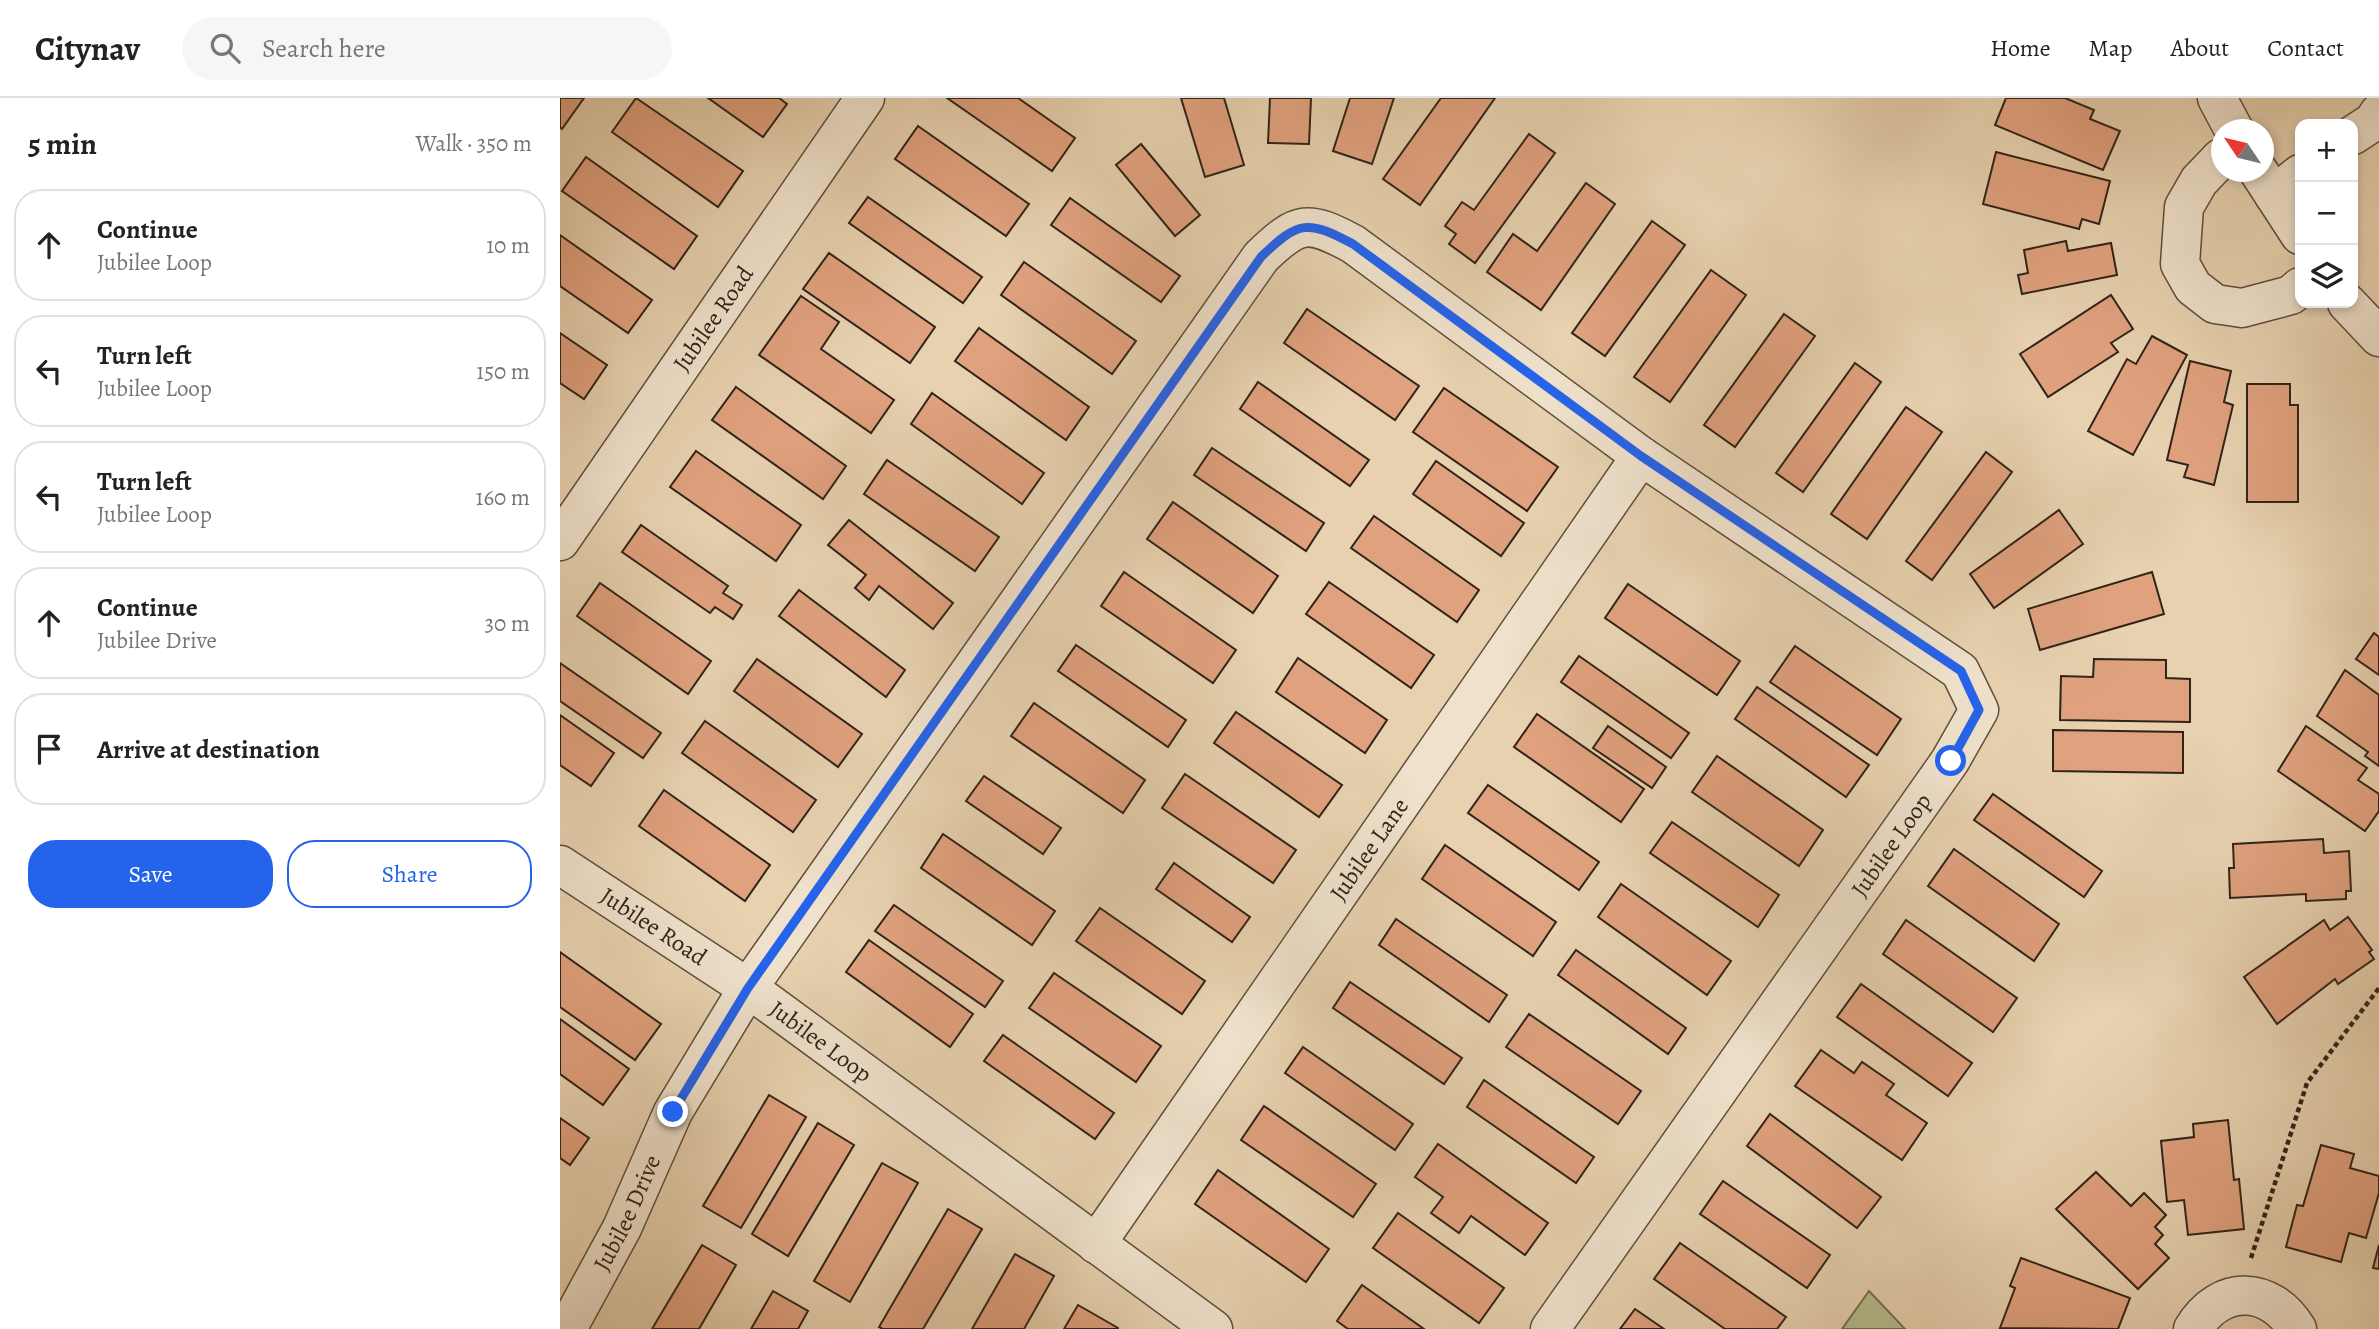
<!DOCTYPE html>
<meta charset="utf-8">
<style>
body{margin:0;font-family:Alegreya,serif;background:#f6f6f6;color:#222}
.controls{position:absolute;right:21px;top:21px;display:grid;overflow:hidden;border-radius:14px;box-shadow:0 4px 10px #0003}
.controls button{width:63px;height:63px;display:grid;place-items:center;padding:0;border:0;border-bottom:2px solid #e0e0e0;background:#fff;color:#222;font:35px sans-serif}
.compass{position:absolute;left:1651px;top:21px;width:63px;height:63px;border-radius:50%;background:#fff;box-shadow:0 4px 10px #0003;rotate:305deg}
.stop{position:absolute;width:21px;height:21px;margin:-16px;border:5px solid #2563eb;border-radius:50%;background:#fff}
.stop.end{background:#2563eb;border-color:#fff;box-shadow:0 2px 7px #0008}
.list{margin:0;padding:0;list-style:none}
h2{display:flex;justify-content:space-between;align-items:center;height:91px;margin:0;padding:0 28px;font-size:30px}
h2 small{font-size:23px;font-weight:400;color:#767676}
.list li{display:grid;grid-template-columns:46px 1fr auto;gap:21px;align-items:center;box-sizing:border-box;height:112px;margin:0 14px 14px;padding:0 14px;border:2px solid #e0e0e0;border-radius:28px}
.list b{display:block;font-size:26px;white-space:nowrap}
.list p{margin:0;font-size:23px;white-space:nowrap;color:#767676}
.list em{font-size:23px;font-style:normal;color:#767676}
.actions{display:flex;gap:14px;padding:21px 28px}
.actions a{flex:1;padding:16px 0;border:2px solid #2563eb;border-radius:28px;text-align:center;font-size:24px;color:#2563eb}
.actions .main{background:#2563eb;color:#fff}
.icon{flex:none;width:38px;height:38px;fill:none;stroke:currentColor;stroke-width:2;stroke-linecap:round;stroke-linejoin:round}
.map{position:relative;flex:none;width:1819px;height:1231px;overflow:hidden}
header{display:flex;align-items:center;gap:42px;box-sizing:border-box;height:98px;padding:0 35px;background:#fff;border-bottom:2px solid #e0e0e0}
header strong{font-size:33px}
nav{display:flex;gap:38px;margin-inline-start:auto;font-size:24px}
.search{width:490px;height:63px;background:#f6f6f6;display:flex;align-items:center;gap:18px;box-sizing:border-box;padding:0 24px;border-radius:38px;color:#767676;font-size:26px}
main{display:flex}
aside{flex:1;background:#fff}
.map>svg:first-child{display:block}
.green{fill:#b5bc8b;stroke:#727052;stroke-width:2}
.building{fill:#e0a17e;stroke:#302419;stroke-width:2}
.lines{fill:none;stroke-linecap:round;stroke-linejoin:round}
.minor-casing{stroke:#5e4f3e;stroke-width:41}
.path{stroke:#302419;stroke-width:4.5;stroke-dasharray:5 3.5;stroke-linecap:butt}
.minor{stroke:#efe1cb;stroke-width:38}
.route{stroke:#2563eb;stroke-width:9}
.labels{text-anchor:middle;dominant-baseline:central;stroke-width:5;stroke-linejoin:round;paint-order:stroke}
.street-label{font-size:24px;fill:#302419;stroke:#efe1cb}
</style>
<header>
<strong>Citynav</strong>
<div class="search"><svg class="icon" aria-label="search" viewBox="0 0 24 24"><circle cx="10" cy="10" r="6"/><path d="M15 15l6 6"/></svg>Search here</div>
<nav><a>Home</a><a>Map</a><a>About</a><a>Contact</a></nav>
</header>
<main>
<aside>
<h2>5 min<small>Walk · 350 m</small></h2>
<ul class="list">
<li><svg class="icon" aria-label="ahead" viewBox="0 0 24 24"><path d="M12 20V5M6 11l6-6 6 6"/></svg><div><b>Continue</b><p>Jubilee Loop</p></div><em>10 m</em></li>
<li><svg class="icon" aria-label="left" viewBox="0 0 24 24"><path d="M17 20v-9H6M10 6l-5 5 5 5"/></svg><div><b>Turn left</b><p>Jubilee Loop</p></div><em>150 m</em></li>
<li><svg class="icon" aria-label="left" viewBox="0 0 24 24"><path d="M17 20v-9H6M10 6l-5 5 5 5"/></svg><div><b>Turn left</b><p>Jubilee Loop</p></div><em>160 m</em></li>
<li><svg class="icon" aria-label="ahead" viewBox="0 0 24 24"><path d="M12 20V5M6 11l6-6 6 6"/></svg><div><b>Continue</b><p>Jubilee Drive</p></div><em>30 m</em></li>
<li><svg class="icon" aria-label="arrive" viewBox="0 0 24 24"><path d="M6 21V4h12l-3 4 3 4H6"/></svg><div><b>Arrive at destination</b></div></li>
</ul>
<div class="actions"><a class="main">Save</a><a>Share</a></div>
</aside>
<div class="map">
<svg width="1819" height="1231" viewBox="0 0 1819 1231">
<rect width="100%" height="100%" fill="#e7d1af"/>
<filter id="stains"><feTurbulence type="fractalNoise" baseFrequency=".00286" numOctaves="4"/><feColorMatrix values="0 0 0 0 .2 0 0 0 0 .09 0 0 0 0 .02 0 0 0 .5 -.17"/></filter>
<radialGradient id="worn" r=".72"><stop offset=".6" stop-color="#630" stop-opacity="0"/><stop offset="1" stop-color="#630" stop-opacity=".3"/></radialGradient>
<path class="green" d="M 1309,1193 L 1345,1231 L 1282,1231 Z"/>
<g class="building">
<path d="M 0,0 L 24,0 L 2,31 L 0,29 Z"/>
<path d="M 76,0 L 183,73 L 158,109 L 52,34 Z"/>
<path d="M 148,0 L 219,0 L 227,6 L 203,39 Z"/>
<path d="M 387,0 L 458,0 L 515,40 L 492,73 Z"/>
<path d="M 621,0 L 664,0 L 684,67 L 645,79 Z"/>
<path d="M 710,0 L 751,0 L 749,46 L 708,45 Z"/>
<path d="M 790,0 L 834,0 L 812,66 L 773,53 Z"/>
<path d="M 881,0 L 935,0 L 860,107 L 823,81 Z"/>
<path d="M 1446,0 L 1505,0 L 1534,12 L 1530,21 L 1560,33 L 1543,72 L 1435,27 Z"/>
<path d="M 358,28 L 469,106 L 446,138 L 335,61 Z"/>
<path d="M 969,36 L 995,55 L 915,165 L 889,146 L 896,136 L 885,128 L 902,104 L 914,112 Z"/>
<path d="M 581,46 L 640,117 L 615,138 L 556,67 Z"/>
<path d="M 1436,54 L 1550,83 L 1539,126 L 1522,121 L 1519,131 L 1423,106 Z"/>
<path d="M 26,59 L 137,138 L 114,171 L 2,93 Z"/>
<path d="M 1026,85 L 1055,106 L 981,212 L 927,174 L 953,136 L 977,153 Z"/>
<path d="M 308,99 L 422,179 L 403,205 L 289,125 Z"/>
<path d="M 510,100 L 620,178 L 601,204 L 491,127 Z"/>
<path d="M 1092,123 L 1125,147 L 1045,258 L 1012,235 Z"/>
<path d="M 0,137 L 92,202 L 68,235 L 0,188 Z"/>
<path d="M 1506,143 L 1508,153 L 1551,145 L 1557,177 L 1462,196 L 1458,177 L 1468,175 L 1464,152 Z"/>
<path d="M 269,155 L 375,229 L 350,265 L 243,191 Z"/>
<path d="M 464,164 L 576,243 L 552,276 L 441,197 Z"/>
<path d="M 1151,172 L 1186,197 L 1110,304 L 1074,279 Z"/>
<path d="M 1551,197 L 1573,231 L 1551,245 L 1558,254 L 1488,299 L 1460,256 Z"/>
<path d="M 241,198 L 279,224 L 261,251 L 334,302 L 311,335 L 199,257 Z"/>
<path d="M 747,211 L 859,288 L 835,322 L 724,245 Z"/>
<path d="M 1224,216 L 1255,238 L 1175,349 L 1144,327 Z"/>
<path d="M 419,230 L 529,309 L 506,342 L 395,263 Z"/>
<path d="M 0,235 L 47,267 L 24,301 L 0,285 Z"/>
<path d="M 1592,238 L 1627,257 L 1573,357 L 1528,333 L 1567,261 L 1576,266 Z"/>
<path d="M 1630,263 L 1671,273 L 1664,304 L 1673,307 L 1654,387 L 1624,379 L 1628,367 L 1607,362 Z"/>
<path d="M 1295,265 L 1321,284 L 1243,394 L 1216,375 Z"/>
<path d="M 698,284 L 809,362 L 790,388 L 680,311 Z"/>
<path d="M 1687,286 L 1730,286 L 1730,307 L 1738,307 L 1738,404 L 1687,404 Z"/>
<path d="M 176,289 L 286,368 L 263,401 L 152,322 Z"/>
<path d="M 884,290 L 998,369 L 967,413 L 853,334 Z"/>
<path d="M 372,295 L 484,375 L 462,406 L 351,326 Z"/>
<path d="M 1346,309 L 1382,334 L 1307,441 L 1271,416 Z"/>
<path d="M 652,350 L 764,425 L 746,453 L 634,377 Z"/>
<path d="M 136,353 L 241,427 L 216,463 L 110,389 Z"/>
<path d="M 1426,354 L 1452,374 L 1372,482 L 1346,463 Z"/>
<path d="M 327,362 L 439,439 L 415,473 L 304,396 Z"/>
<path d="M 876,363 L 964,425 L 941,458 L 853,396 Z"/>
<path d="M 613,404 L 718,478 L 693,515 L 587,441 Z"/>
<path d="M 1499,412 L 1523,446 L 1434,510 L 1410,476 Z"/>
<path d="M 814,418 L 919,492 L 897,524 L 791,450 Z"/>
<path d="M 289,422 L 393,505 L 373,531 L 319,488 L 309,502 L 295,490 L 306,477 L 268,447 Z"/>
<path d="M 81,427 L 168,488 L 163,495 L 182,507 L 173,521 L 155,509 L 150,515 L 62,454 Z"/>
<path d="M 564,474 L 676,552 L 653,585 L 541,508 Z"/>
<path d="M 1592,474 L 1604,516 L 1480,552 L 1468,511 Z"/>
<path d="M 769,484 L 874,557 L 851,590 L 746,516 Z"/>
<path d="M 40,485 L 151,563 L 128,596 L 17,518 Z"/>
<path d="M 1068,486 L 1180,563 L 1157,597 L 1045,520 Z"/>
<path d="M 239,492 L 345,572 L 326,599 L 219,518 Z"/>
<path d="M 1814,535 L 1819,539 L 1819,577 L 1796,561 Z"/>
<path d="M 516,547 L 626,622 L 608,649 L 498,573 Z"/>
<path d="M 1235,548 L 1341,621 L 1317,657 L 1210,584 Z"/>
<path d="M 1019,558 L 1129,635 L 1111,660 L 1001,584 Z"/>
<path d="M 738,560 L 827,622 L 805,655 L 716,594 Z"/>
<path d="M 197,561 L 302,636 L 278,669 L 174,593 Z"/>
<path d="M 1534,561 L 1606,562 L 1606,580 L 1630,581 L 1630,624 L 1500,622 L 1501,578 L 1533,579 Z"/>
<path d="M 0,565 L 101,635 L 83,660 L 0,603 Z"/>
<path d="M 1785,572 L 1819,597 L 1819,668 L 1805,658 L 1808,654 L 1757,618 Z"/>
<path d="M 1197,589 L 1309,667 L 1286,699 L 1175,621 Z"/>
<path d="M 474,605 L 585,682 L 563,715 L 451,638 Z"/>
<path d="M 676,614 L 782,687 L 759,719 L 654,645 Z"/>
<path d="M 977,616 L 1084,691 L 1061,724 L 954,649 Z"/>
<path d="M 0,617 L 54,655 L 31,688 L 0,667 Z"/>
<path d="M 145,623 L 256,702 L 233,734 L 122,655 Z"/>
<path d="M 1048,628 L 1106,669 L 1092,690 L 1033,650 Z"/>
<path d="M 1746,628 L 1807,670 L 1798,682 L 1819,696 L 1819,713 L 1805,733 L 1718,673 Z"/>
<path d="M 1493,632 L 1623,634 L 1623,675 L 1493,673 Z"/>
<path d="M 1157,658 L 1263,732 L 1239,768 L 1132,694 Z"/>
<path d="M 625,676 L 736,752 L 713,785 L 602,710 Z"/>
<path d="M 424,678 L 501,730 L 483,756 L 406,703 Z"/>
<path d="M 928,687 L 1039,764 L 1019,792 L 908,715 Z"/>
<path d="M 104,692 L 210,767 L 185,803 L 79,728 Z"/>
<path d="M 1433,696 L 1542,773 L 1524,799 L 1414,722 Z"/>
<path d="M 1112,724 L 1219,797 L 1198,829 L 1090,755 Z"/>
<path d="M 383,736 L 495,813 L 472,847 L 361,770 Z"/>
<path d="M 1763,741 L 1764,755 L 1789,753 L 1791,793 L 1786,793 L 1786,801 L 1746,803 L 1746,796 L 1670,800 L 1669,770 L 1674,770 L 1673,746 Z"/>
<path d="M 885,747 L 996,824 L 973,858 L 862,781 Z"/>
<path d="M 1394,751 L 1499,826 L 1474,863 L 1368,788 Z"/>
<path d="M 614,765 L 690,819 L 672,844 L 596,791 Z"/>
<path d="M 1061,786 L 1171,863 L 1147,897 L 1038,819 Z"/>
<path d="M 334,807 L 443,883 L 425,909 L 315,833 Z"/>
<path d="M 540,810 L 645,883 L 622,916 L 516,843 Z"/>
<path d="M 1788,819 L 1812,852 L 1809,854 L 1814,861 L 1778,886 L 1775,881 L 1717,926 L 1684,879 L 1764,822 L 1770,832 Z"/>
<path d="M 836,821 L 947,897 L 929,924 L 819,847 Z"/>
<path d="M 1346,822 L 1457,900 L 1433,934 L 1323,856 Z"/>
<path d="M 309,842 L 413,916 L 390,949 L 286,874 Z"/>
<path d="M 1016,852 L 1126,930 L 1108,956 L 998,877 Z"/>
<path d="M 0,854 L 101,926 L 75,962 L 0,909 Z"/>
<path d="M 494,875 L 601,948 L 576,984 L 469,910 Z"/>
<path d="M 790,884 L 902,960 L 884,986 L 773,910 Z"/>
<path d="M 1301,886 L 1412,965 L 1388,998 L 1277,919 Z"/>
<path d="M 969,916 L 1081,993 L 1058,1026 L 946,949 Z"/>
<path d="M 0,921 L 69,971 L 43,1007 L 0,976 Z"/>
<path d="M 443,937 L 554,1015 L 535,1041 L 424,963 Z"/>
<path d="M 743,949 L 853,1026 L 835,1052 L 725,975 Z"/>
<path d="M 1261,952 L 1294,975 L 1302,964 L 1334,986 L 1326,997 L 1367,1025 L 1342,1062 L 1235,988 Z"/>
<path d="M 924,982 L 1034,1059 L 1016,1085 L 907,1009 Z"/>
<path d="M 209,997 L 246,1019 L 181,1130 L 143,1108 Z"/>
<path d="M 704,1008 L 816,1086 L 793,1119 L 681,1042 Z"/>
<path d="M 1210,1016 L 1321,1099 L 1297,1130 L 1187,1048 Z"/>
<path d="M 0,1020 L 29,1040 L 10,1067 L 0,1060 Z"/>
<path d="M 1668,1022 L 1674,1082 L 1679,1081 L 1684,1131 L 1628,1137 L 1624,1102 L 1607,1104 L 1601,1043 L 1634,1039 L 1633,1026 Z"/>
<path d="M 258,1025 L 294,1047 L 228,1158 L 192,1136 Z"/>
<path d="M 878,1046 L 988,1125 L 965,1157 L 911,1118 L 899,1135 L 871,1115 L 883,1099 L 855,1079 Z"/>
<path d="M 1761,1047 L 1794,1056 L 1790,1070 L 1819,1078 L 1819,1095 L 1806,1140 L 1789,1135 L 1781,1164 L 1726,1149 L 1737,1107 L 1743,1108 Z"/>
<path d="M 322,1065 L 358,1085 L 290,1204 L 254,1183 Z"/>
<path d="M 658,1072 L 769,1151 L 746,1184 L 635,1106 Z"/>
<path d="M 1536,1074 L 1571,1108 L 1584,1095 L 1606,1117 L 1595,1129 L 1603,1137 L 1595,1146 L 1609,1160 L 1578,1191 L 1496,1111 Z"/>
<path d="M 1163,1083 L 1270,1157 L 1247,1190 L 1140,1116 Z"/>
<path d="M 388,1111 L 422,1131 L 363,1231 L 323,1231 L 319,1229 Z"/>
<path d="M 838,1115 L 944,1190 L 919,1225 L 813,1150 Z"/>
<path d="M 1120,1145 L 1226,1219 L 1217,1231 L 1165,1231 L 1094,1181 Z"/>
<path d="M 142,1147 L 176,1167 L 139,1231 L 92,1231 Z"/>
<path d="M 1819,1147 L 1819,1171 L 1813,1170 Z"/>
<path d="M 455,1156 L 494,1178 L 464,1231 L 412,1231 Z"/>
<path d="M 1461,1160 L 1570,1200 L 1558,1231 L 1440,1230 L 1455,1190 L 1450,1188 Z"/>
<path d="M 802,1187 L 864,1231 L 788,1231 L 777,1223 Z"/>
<path d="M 213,1193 L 248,1213 L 238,1231 L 191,1231 Z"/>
<path d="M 518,1207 L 558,1230 L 558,1231 L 504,1231 Z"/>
<path d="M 1075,1211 L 1104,1231 L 1060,1231 Z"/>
</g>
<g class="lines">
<defs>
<g id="minor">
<path d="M 1657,0 L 1674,32"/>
<path d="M 1793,37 L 1813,24 L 1819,15"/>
<path d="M 1661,60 L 1639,83 L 1624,109 L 1620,166 L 1633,189 L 1655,206 L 1682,210 L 1731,197 L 1740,189"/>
<path d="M 1699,74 L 1740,137"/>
<path d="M 1714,97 L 1740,76"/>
<path d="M 1787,205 L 1819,239"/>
<path id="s1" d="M 0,443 L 305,0"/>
<path id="s2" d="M 0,767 L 188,890 L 653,1231"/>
<path id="s3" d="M 536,1146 L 1081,358"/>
<path id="s4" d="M 7,1231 L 62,1130 L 113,1014 L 188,890 L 701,159 C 739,122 748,122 793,146 L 1081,358 L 1400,573 L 1419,612 L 1390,663 L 990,1231"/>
<path d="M 1633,1231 C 1660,1186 1710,1187 1737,1231"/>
</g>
</defs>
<use href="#minor" class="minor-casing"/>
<path class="path" d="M 1691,1160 L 1747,985 L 1819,890"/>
<use href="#minor" class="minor"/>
</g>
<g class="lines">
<path class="route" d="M 113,1014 L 188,890 L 701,159 C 739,122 748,122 793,146 L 1081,358 L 1401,573 L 1419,612 L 1391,663"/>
</g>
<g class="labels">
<g class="street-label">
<text stroke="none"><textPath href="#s1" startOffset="270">Jubilee Road</textPath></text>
<text transform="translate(1331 747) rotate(-55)">Jubilee Loop</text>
<text stroke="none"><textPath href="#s3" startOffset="480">Jubilee Lane</textPath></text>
<text stroke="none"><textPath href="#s2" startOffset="112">Jubilee Road</textPath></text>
<text stroke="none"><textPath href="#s2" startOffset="315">Jubilee Loop</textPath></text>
<text stroke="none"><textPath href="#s4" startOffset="131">Jubilee Drive</textPath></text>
</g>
</g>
<rect width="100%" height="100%" filter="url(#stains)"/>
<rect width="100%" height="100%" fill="url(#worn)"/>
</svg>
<div class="controls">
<button>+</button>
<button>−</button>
<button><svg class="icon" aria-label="layers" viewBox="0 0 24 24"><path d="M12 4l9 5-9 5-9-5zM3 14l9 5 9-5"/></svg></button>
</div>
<svg class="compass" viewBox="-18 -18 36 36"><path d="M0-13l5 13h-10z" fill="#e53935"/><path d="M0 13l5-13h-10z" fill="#767676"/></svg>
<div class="stop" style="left:1391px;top:663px"></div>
<div class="stop end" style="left:113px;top:1014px"></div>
</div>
</main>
